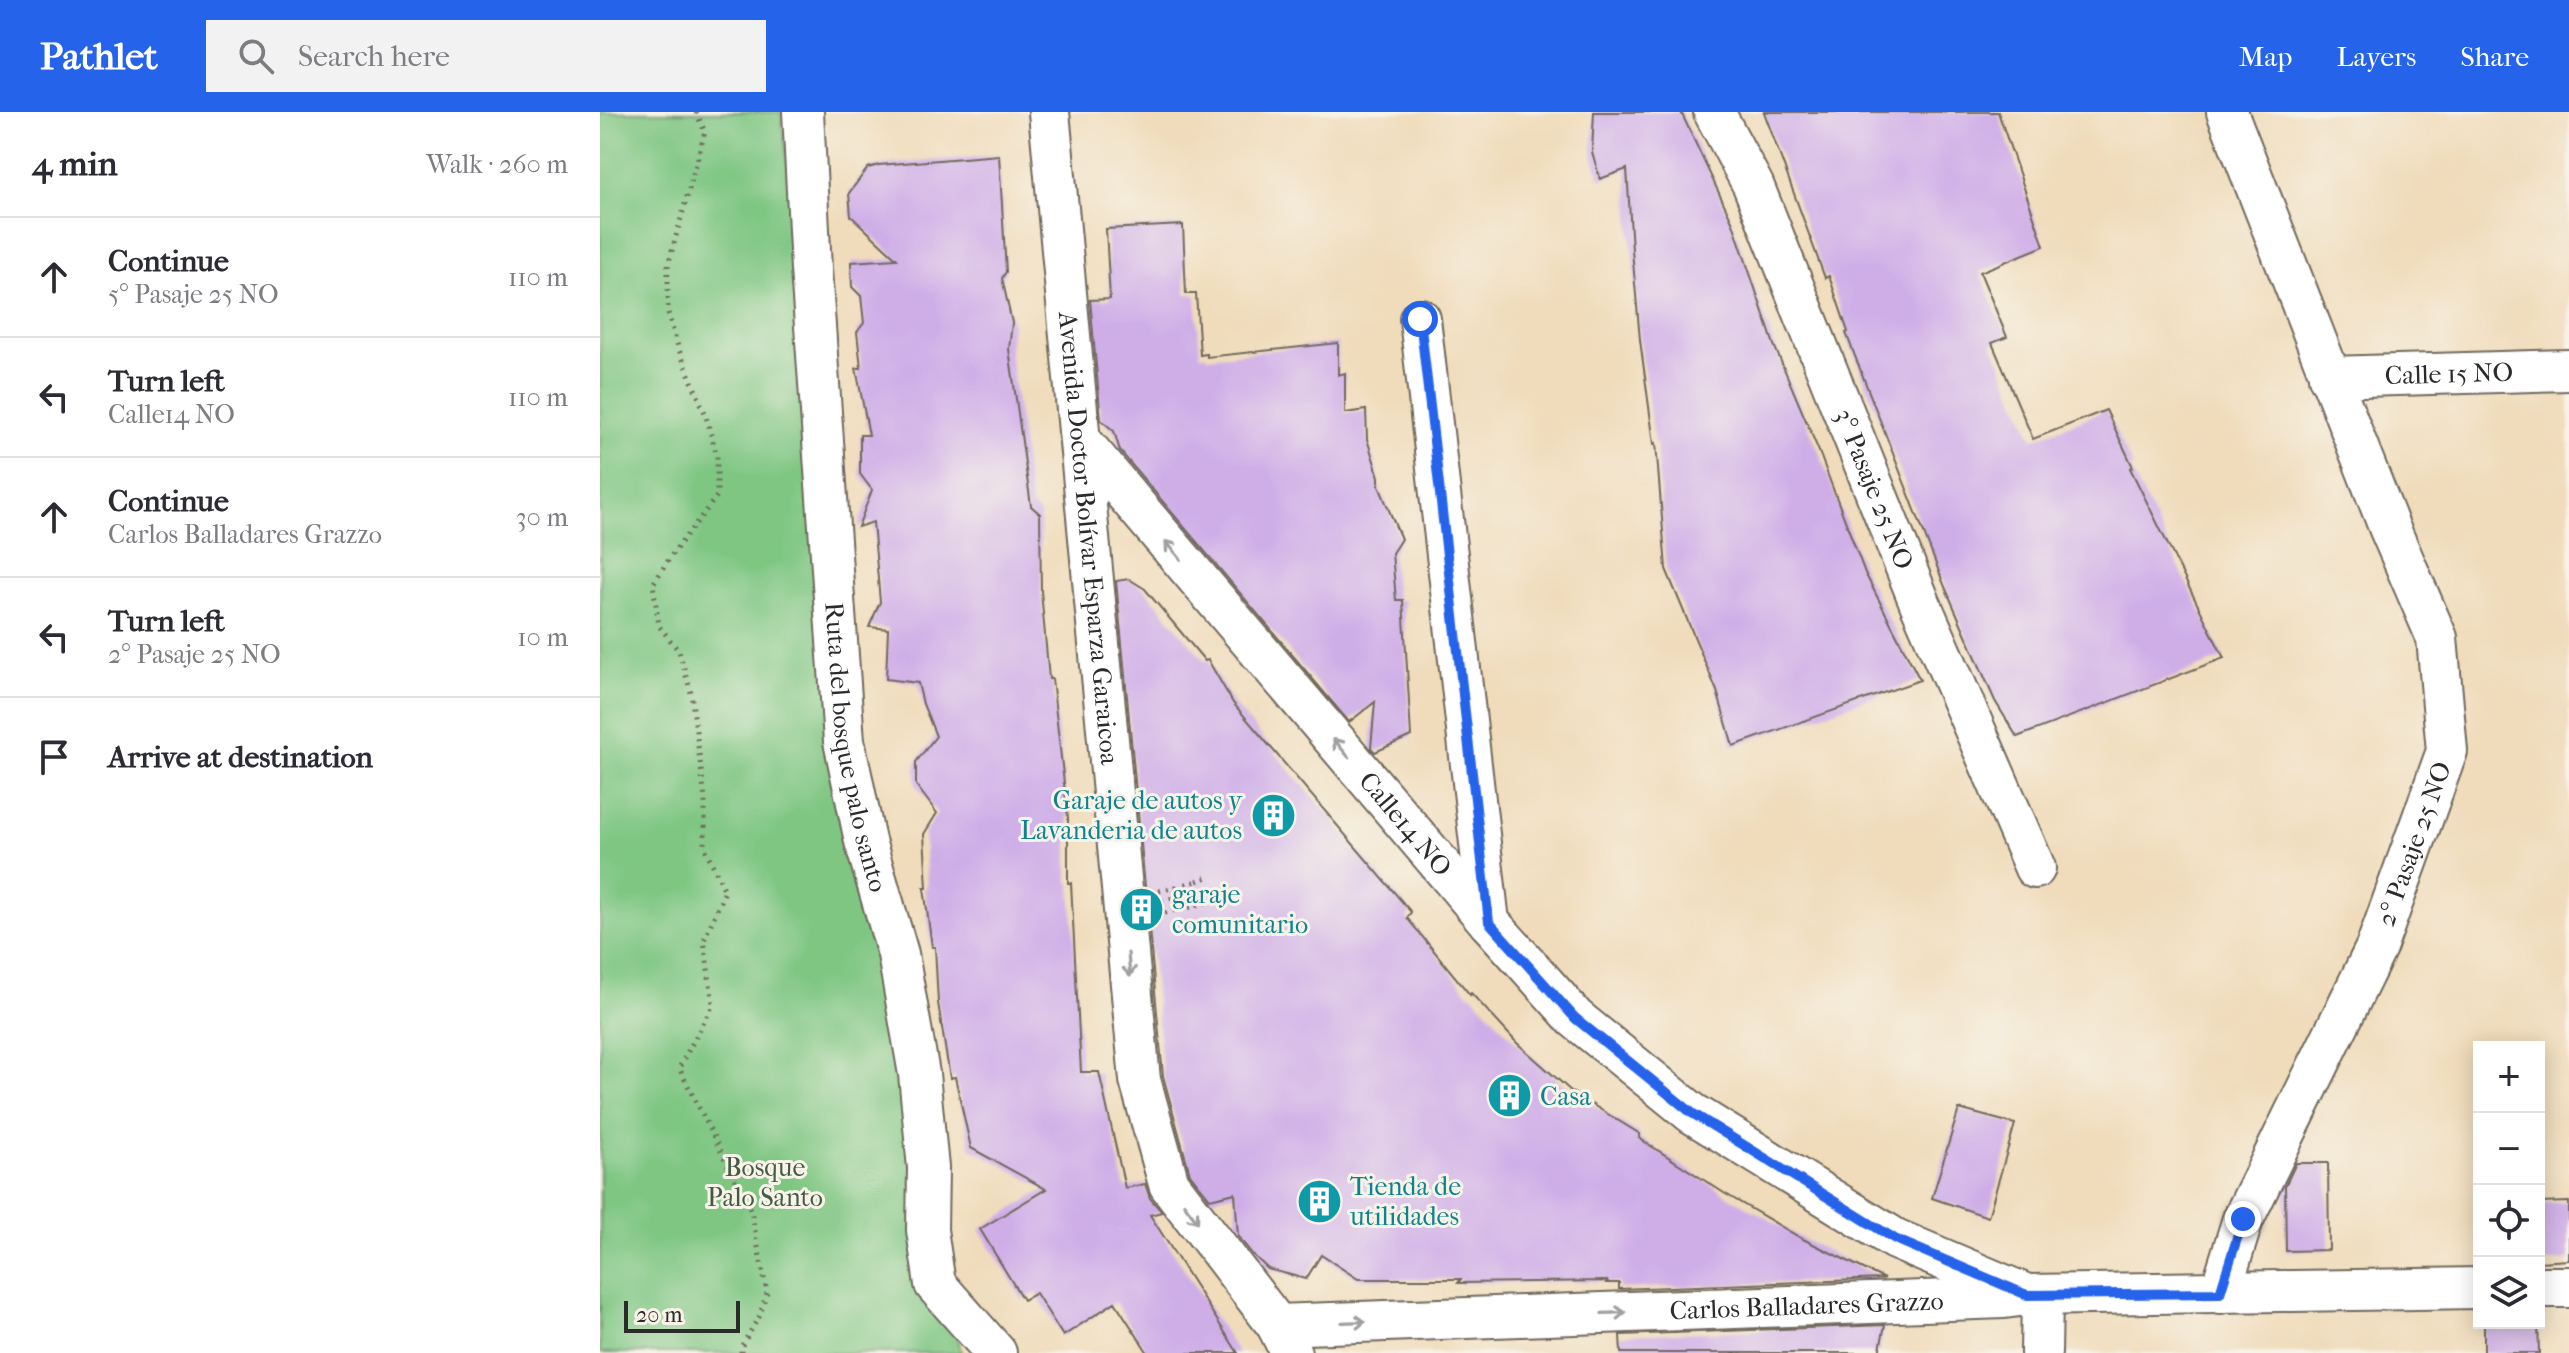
<!DOCTYPE html>
<meta charset="utf-8">
<style>
body{margin:0;font-family:"IM FELL French Canon",serif;background:#f2f2f3;color:#2b2b33}
.controls{position:absolute;right:24px;bottom:24px;display:grid;overflow:hidden;border-radius:0px;box-shadow:0 4px 20px #0003}
.controls button{width:72px;height:72px;display:grid;place-items:center;padding:0;border:0;border-bottom:2px solid #e1e1e2;background:#fff;color:#2b2b33;font:40px sans-serif}
.scale{position:absolute;left:24px;bottom:20px;width:116px;box-sizing:border-box;padding-left:8px;border:4px solid #2b2b2b;border-top:0;font-size:22px;line-height:28px;white-space:nowrap;color:#2b2b2b;-webkit-text-stroke:6px #f7f3e8;paint-order:stroke}
.stop{position:absolute;width:24px;height:24px;margin:-18px;border:6px solid #2563eb;border-radius:50%;background:#fff}
.stop.end{background:#2563eb;border-color:#fff;box-shadow:0 2px 8px #0008}
.list{margin:0;padding:0;list-style:none}
h2{display:flex;justify-content:space-between;align-items:center;height:104px;margin:0;padding:0 32px;font-size:34px}
h2 small{font-size:26px;font-weight:400;color:#7c7c81}
.list li{display:grid;grid-template-columns:52px 1fr auto;gap:24px;align-items:center;box-sizing:border-box;height:120px;padding:0 32px;border-top:2px solid #e1e1e2}
.list b{display:block;font-size:30px;white-space:nowrap}
.list p{margin:0;font-size:26px;white-space:nowrap;color:#7c7c81}
.list em{font-size:26px;font-style:normal;color:#7c7c81}
.icon{flex:none;width:44px;height:44px;fill:none;stroke:currentColor;stroke-width:2;stroke-linecap:round;stroke-linejoin:round}
.map{position:relative;flex:none;width:1969px;height:1241px;overflow:hidden}
header{display:flex;align-items:center;gap:48px;box-sizing:border-box;height:112px;padding:0 40px;background:#2563eb;color:#fff}
header strong{font-size:38px}
nav{display:flex;gap:44px;margin-inline-start:auto;font-size:28px}
.search{width:560px;height:72px;background:#f2f2f3;display:flex;align-items:center;gap:20px;box-sizing:border-box;padding:0 28px;border-radius:0px;color:#7c7c81;font-size:30px}
main{display:flex}
aside{flex:1;background:#fff}
.map>svg:first-child{display:block}
.park{fill:#7ec682;stroke:#547856;stroke-width:2}
.building{fill:#cfaee8}
.lines{fill:none;stroke-linecap:round;stroke-linejoin:round}
.minor-casing{stroke:#70695d;stroke-width:44}
.path{stroke:#70695d;stroke-width:5;stroke-dasharray:2 6;stroke-linecap:butt}
.minor{stroke:#fff;stroke-width:40}
.oneway{stroke:#a0a0a0}
.route{stroke:#2563eb;stroke-width:10}
.labels{text-anchor:middle;dominant-baseline:central;stroke-width:6;stroke-linejoin:round;paint-order:stroke}
.street-label{font-size:26px;fill:#2b2b2b;stroke:#f7f3e8}
.culture-label{font-size:26px;fill:#0d838f;stroke:#f7f3e8;text-anchor:start}
.park-label{font-size:26px;fill:#445a45;stroke:#f7f3e8}
</style>
<header>
<strong>Pathlet</strong>
<div class="search"><svg class="icon" aria-label="search" viewBox="0 0 24 24"><circle cx="10" cy="10" r="6"/><path d="M15 15l6 6"/></svg>Search here</div>
<nav><a>Map</a><a>Layers</a><a>Share</a></nav>
</header>
<main>
<aside>
<h2>4 min<small>Walk · 260 m</small></h2>
<ul class="list">
<li><svg class="icon" aria-label="ahead" viewBox="0 0 24 24"><path d="M12 20V5M6 11l6-6 6 6"/></svg><div><b>Continue</b><p>5° Pasaje 25 NO</p></div><em>110 m</em></li>
<li><svg class="icon" aria-label="left" viewBox="0 0 24 24"><path d="M17 20v-9H6M10 6l-5 5 5 5"/></svg><div><b>Turn left</b><p>Calle14 NO</p></div><em>110 m</em></li>
<li><svg class="icon" aria-label="ahead" viewBox="0 0 24 24"><path d="M12 20V5M6 11l6-6 6 6"/></svg><div><b>Continue</b><p>Carlos Balladares Grazzo</p></div><em>30 m</em></li>
<li><svg class="icon" aria-label="left" viewBox="0 0 24 24"><path d="M17 20v-9H6M10 6l-5 5 5 5"/></svg><div><b>Turn left</b><p>2° Pasaje 25 NO</p></div><em>10 m</em></li>
<li><svg class="icon" aria-label="arrive" viewBox="0 0 24 24"><path d="M6 21V4h12l-3 4 3 4H6"/></svg><div><b>Arrive at destination</b></div></li>
</ul>
</aside>
<div class="map">
<svg width="1969" height="1241" viewBox="0 0 1969 1241">
<rect width="100%" height="100%" fill="#f7f3e8"/>
<filter id="ink" filterUnits="userSpaceOnUse"><feTurbulence type="fractalNoise" baseFrequency=".0125" numOctaves="2"/><feDisplacementMap in="SourceGraphic" scale="16" xChannelSelector="R" yChannelSelector="G"/><feConvolveMatrix kernelMatrix="1 2 1 2 8 2 1 2 1" color-interpolation-filters="sRGB"/></filter>
<filter id="wash" filterUnits="userSpaceOnUse"><feTurbulence type="fractalNoise" baseFrequency=".006" numOctaves="4" result="noise"/><feDisplacementMap in="SourceGraphic" scale="32" xChannelSelector="R" yChannelSelector="G"/><feGaussianBlur stdDeviation="1.8" result="paint"/><feColorMatrix in="noise" values="0 0 0 0 0 0 0 0 0 0 0 0 0 0 0 0 0 1.4 0 .05"/><feComposite in="paint" operator="in"/></filter>
<g filter="url(#wash)">
<rect width="100%" height="100%" fill="#f0dcbb"/>
<path class="park" d="M 0,0 L 181,0 L 276,734 L 361,1241 L 0,1241 Z"/>
<g id="blocks">
<g class="building">
<path d="M 994,0 L 1081,0 L 1133,111 L 1174,233 L 1218,337 L 1265,461 L 1320,568 L 1133,634 L 1117,579 L 1066,457 L 1056,331 L 1054,332 L 1040,228 L 1032,138 L 1027,57 L 1000,67 L 992,40 Z"/>
<path d="M 1164,0 L 1398,0 L 1444,134 L 1380,160 L 1407,225 L 1392,231 L 1433,327 L 1506,298 L 1533,355 L 1530,356 L 1624,546 L 1417,625 L 1395,589 L 1345,475 L 1246,221 L 1248,220 L 1229,164 L 1225,166 Z"/>
<path d="M 399,43 L 406,160 L 402,166 L 412,211 L 409,237 L 431,394 L 440,402 L 441,479 L 449,567 L 452,567 L 468,706 L 468,771 L 471,771 L 481,960 L 499,960 L 525,1076 L 545,1072 L 550,1086 L 562,1100 L 550,1103 L 638,1241 L 548,1241 L 515,1190 L 463,1224 L 436,1181 L 423,1188 L 380,1117 L 446,1077 L 371,1036 L 355,965 L 350,966 L 338,891 L 335,835 L 332,835 L 324,776 L 327,776 L 324,722 L 337,701 L 316,673 L 316,650 L 336,624 L 323,592 L 318,571 L 286,567 L 288,517 L 269,515 L 280,490 L 273,410 L 258,415 L 272,378 L 260,362 L 260,323 L 269,323 L 256,256 L 261,256 L 257,220 L 264,211 L 261,184 L 252,175 L 251,150 L 297,147 L 251,104 L 249,81 L 268,56 L 279,53 Z"/>
<path d="M 583,113 L 586,182 L 596,182 L 600,243 L 607,242 L 607,245 L 738,231 L 738,263 L 745,261 L 745,301 L 766,298 L 767,327 L 779,365 L 779,374 L 801,427 L 792,441 L 796,488 L 803,488 L 811,624 L 775,640 L 771,636 L 775,590 L 749,610 L 520,339 L 514,319 L 501,308 L 490,188 L 510,187 L 506,117 Z"/>
<path d="M 529,467 L 545,477 L 605,549 L 608,548 L 633,591 L 811,800 L 807,806 L 870,883 L 871,881 L 917,931 L 972,980 L 1040,1022 L 1039,1026 L 1124,1081 L 1201,1126 L 1284,1167 L 1019,1177 L 1019,1171 L 1006,1171 L 1007,1169 L 858,1171 L 861,1167 L 758,1167 L 721,1143 L 706,1167 L 668,1157 L 652,1142 L 638,1124 L 635,1081 L 610,1087 L 590,1062 L 563,964 L 516,469 Z"/>
<path d="M 1359,997 L 1415,1012 L 1388,1105 L 1332,1086 Z"/>
<path d="M 1696,1051 L 1728,1051 L 1729,1138 L 1686,1139 L 1685,1074 Z"/>
<path d="M 1969,1090 L 1969,1148 L 1939,1150 L 1939,1091 Z"/>
<path d="M 1884,1211 L 1938,1211 L 1939,1241 L 1884,1241 Z"/>
<path d="M 1285,1213 L 1279,1241 L 1021,1241 L 1020,1223 Z"/>
</g>
</g>
</g>
<g filter="url(#ink)">
<use href="#blocks" fill-opacity="0" stroke="#70695d" stroke-width="2"/>
<g class="lines">
<defs>
<g id="minor">
<path id="s1" d="M 203,0 L 211,157 L 244,629 L 265,729 L 298,842 L 319,962 L 328,1056 L 327,1118 L 335,1172 L 396,1241"/>
<path id="s2" d="M 449,0 L 540,968 L 569,1072 L 677,1213 L 691,1241"/>
<path id="s3" d="M 1114,0 L 1153,73 L 1320,491 L 1435,756"/>
<path d="M 820,207 L 889,810"/>
<path id="s4" d="M 1729,265 L 1969,258"/>
<path id="s5" d="M 481,329 L 889,810 L 975,906 L 1092,1001 L 1295,1127 L 1427,1183"/>
<path d="M 1939,1175 L 1969,1175"/>
<path id="s6" d="M 1620,1181 L 1643,1107 L 1776,836 L 1847,639 L 1837,526 L 1789,415 L 1627,0"/>
<path id="s7" d="M 677,1213 L 1404,1186 L 1427,1183 L 1879,1176"/>
<path d="M 1441,1241 L 1442,1184"/>
</g>
</defs>
<use href="#minor" class="minor-casing"/>
<g class="path">
<path d="M 96,0 L 105,20 L 68,153 L 68,201 L 79,238 L 105,301 L 117,344 L 117,384 L 73,441 L 53,472 L 59,514 L 79,539 L 91,581 L 105,687 L 105,736 L 125,779 L 104,828 L 113,893 L 79,956 L 151,1099 L 167,1181 L 159,1205 L 141,1235 L 141,1241"/>
<path d="M 597,769 L 608,765 L 607,762"/>
<path d="M 559,779 L 576,775 L 581,778"/>
<path d="M 577,785 L 583,773 L 597,769 L 596,766"/>
<path d="M 562,789 L 577,785 L 588,796 L 617,787 L 625,792"/>
<path d="M 565,801 L 580,797 L 584,791"/>
</g>
<use href="#minor" class="minor"/>
</g>
<defs><path id="oneway-shaft" d="M-6 0H5M1.5-3L5.5 0L1.5 3" fill="none" stroke-width="1.6" stroke-linecap="round" stroke-linejoin="round" transform="scale(2)"/></defs>
<g class="oneway">
<use href="#oneway-shaft" transform="translate(573 438) rotate(-130)"/>
<use href="#oneway-shaft" transform="translate(741 636) rotate(-130)"/>
<use href="#oneway-shaft" transform="translate(529 853) rotate(85)"/>
<use href="#oneway-shaft" transform="translate(591 1101) rotate(53)"/>
<use href="#oneway-shaft" transform="translate(1014 1201) rotate(-2)"/>
<use href="#oneway-shaft" transform="translate(754 1210) rotate(-2)"/>
</g>
</g>
<g class="lines" filter="url(#ink)">
<path class="route" d="M 820,207 L 889,810 L 975,906 L 1092,1001 L 1295,1127 L 1427,1183 L 1620,1181 L 1643,1107"/>
</g>
<defs>
<symbol id="building-disc" viewBox="-11 -11 22 22"><circle r="9.5" fill="#0f9aa8" stroke="#f7f3e8"/><path d="M-4-6H4V6H1V3H-1V6H-4ZM-2.5-4.3h1.7v1.8h-1.7ZM.8-4.3h1.7v1.8H.8ZM-2.5-1h1.7V.8h-1.7ZM.8-1h1.7V.8H.8Z" fill="#fff"/></symbol>
</defs>
<g fill-rule="evenodd">
<use href="#building-disc" x="648" y="678" width="51" height="51"/>
<use href="#building-disc" x="516" y="772" width="51" height="51"/>
<use href="#building-disc" x="884" y="958" width="51" height="51"/>
<use href="#building-disc" x="694" y="1064" width="51" height="51"/>
</g>
<g class="labels">
<g class="street-label">
<text stroke="none"><textPath href="#s4" startOffset="120">Calle 15 NO</textPath></text>
<text stroke="none"><textPath href="#s3" startOffset="410">3° Pasaje 25 NO</textPath></text>
<text stroke="none"><textPath href="#s2" startOffset="428">Avenida Doctor Bolívar Esparza Garaicoa</textPath></text>
<text stroke="none"><textPath href="#s1" startOffset="638">Ruta del bosque palo santo</textPath></text>
<text stroke="none"><textPath href="#s5" startOffset="502">Calle14 NO</textPath></text>
<text stroke="none"><textPath href="#s6" startOffset="490">2° Pasaje 25 NO</textPath></text>
<text stroke="none"><textPath href="#s7" startOffset="530">Carlos Balladares Grazzo</textPath></text>
</g>
<g class="culture-label">
<text x="642" y="688" text-anchor="end">Garaje de autos y<tspan x="642" dy="30">Lavanderia de autos</tspan></text>
<text x="572" y="782">garaje<tspan x="572" dy="30">comunitario</tspan></text>
<text x="940" y="984">Casa</text>
<text x="750" y="1074">Tienda de<tspan x="750" dy="30">utilidades</tspan></text>
</g>
<g class="park-label">
<text x="165" y="1055">Bosque<tspan x="165" dy="30">Palo Santo</tspan></text>
</g>
</g>
</svg>
<div class="controls">
<button>+</button>
<button>−</button>
<button><svg class="icon" aria-label="locate" viewBox="0 0 24 24"><circle cx="12" cy="12" r="6"/><path d="M12 2v4M12 18v4M2 12h4M18 12h4"/></svg></button>
<button><svg class="icon" aria-label="layers" viewBox="0 0 24 24"><path d="M12 4l9 5-9 5-9-5zM3 14l9 5 9-5"/></svg></button>
</div>
<div class="scale">20 m</div>
<div class="stop" style="left:820px;top:207px"></div>
<div class="stop end" style="left:1643px;top:1107px"></div>
</div>
</main>
